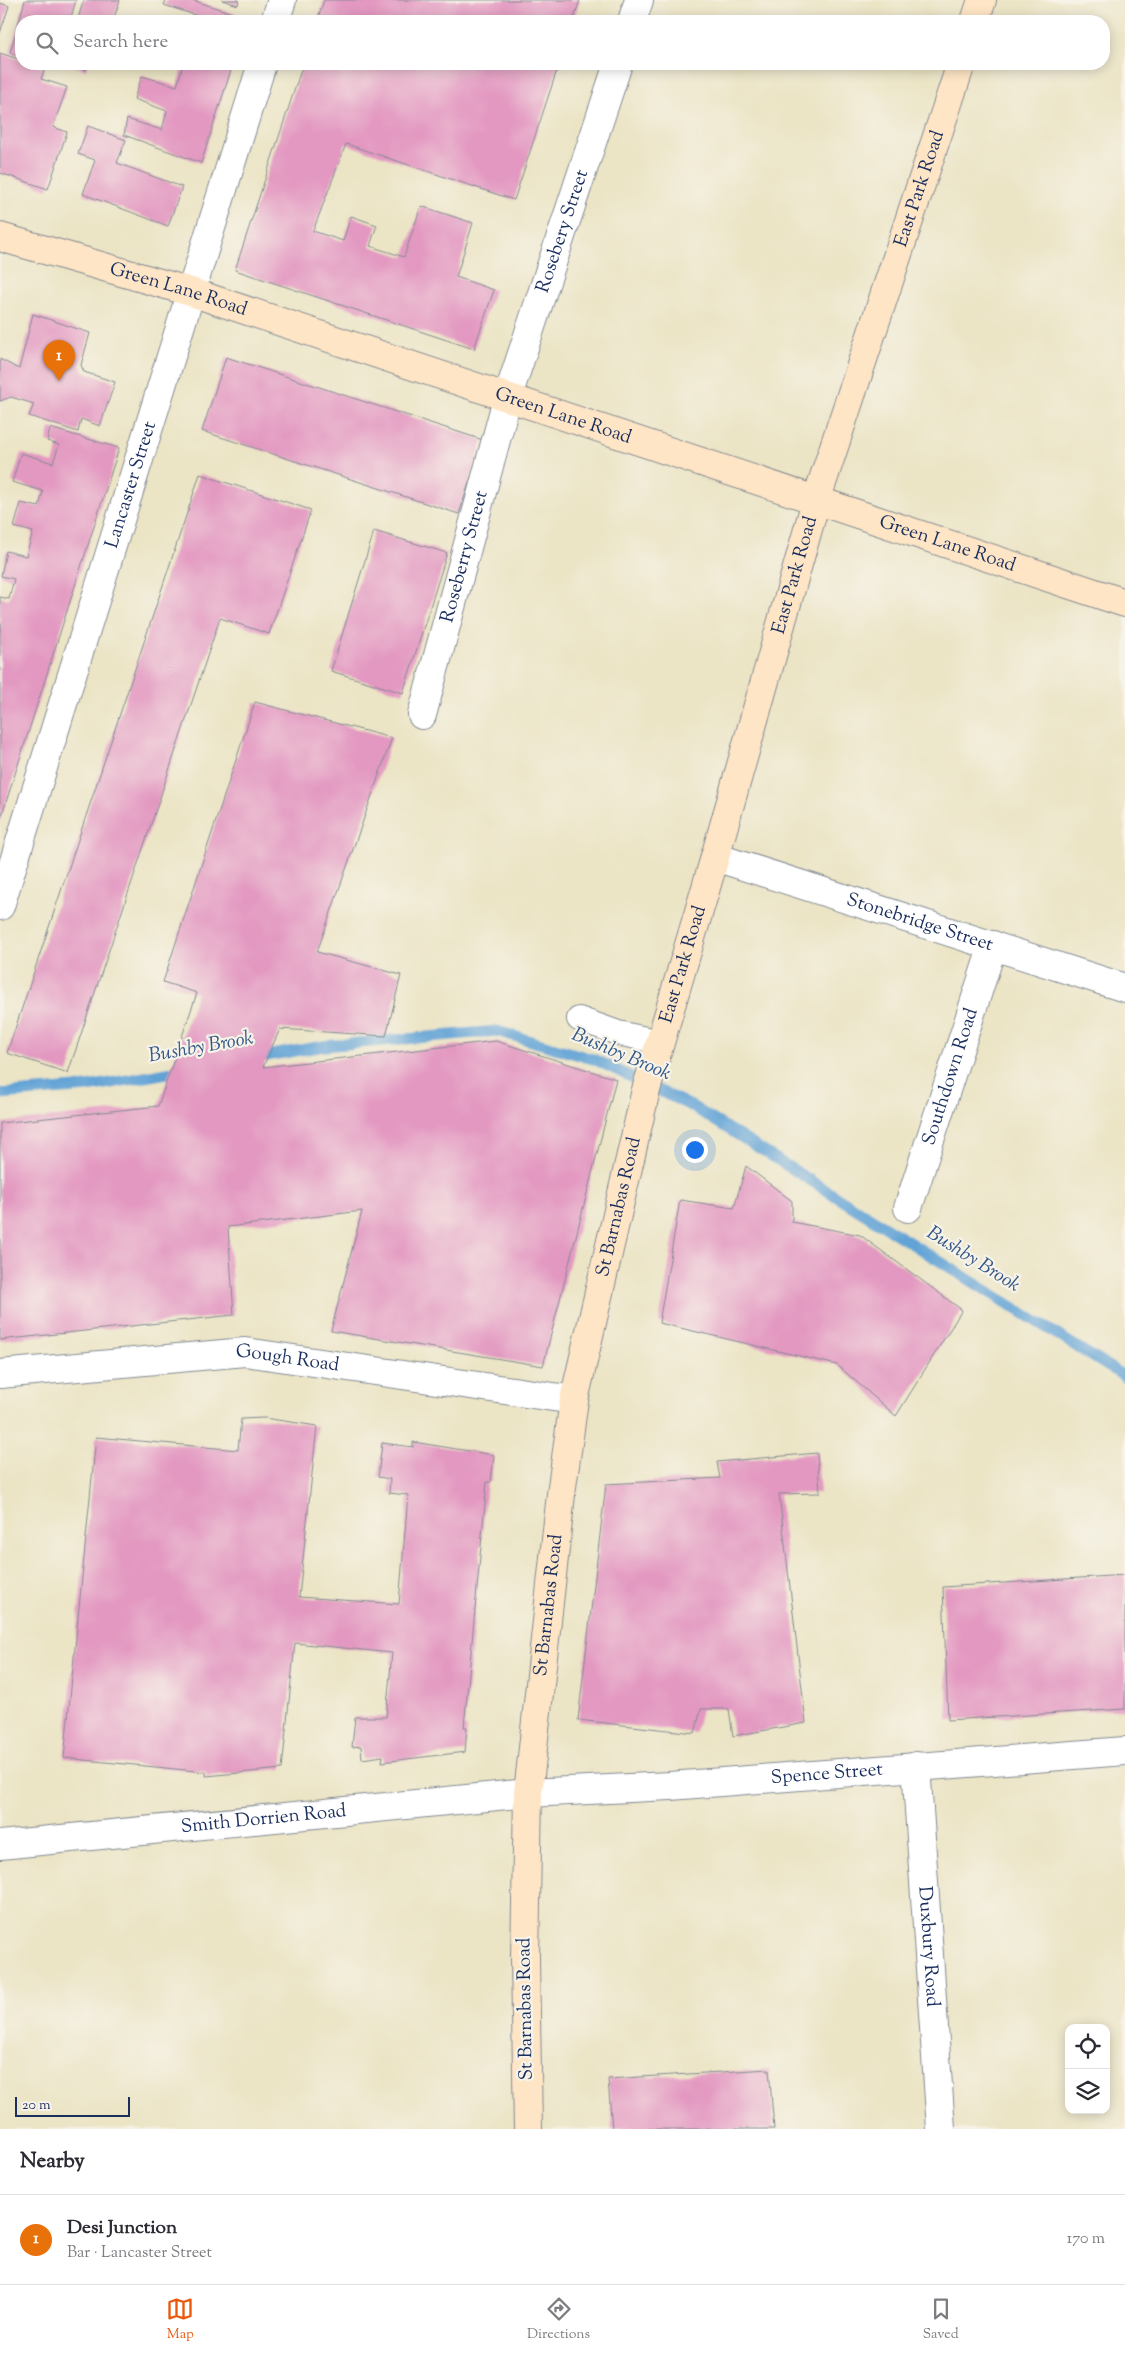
<!DOCTYPE html>
<meta charset="utf-8">
<style>
body{margin:0;font-family:"Sorts Mill Goudy",serif;background:#f7f7f7;color:#2b2b33}
.controls{position:absolute;right:15px;bottom:15px;display:grid;overflow:hidden;border-radius:10px;box-shadow:0 2px 12px #0003}
.controls button{width:45px;height:45px;display:grid;place-items:center;padding:0;border:0;border-bottom:1px solid #e1e1e2;background:#fff;color:#2b2b33;font:25px sans-serif}
.scale{position:absolute;left:15px;bottom:12px;width:115px;box-sizing:border-box;padding-left:5px;border:2px solid #1b2f5e;border-top:0;font-size:14px;line-height:18px;white-space:nowrap;color:#1b2f5e;-webkit-text-stroke:4px #f7f3e8;paint-order:stroke}
.you{position:absolute;left:694px;top:1149px;width:18px;height:18px;margin:-12px;border:4px solid #fff;border-radius:50%;background:#1a73e8;box-shadow:0 0 0 8px #1a73e833}
.badge{display:grid;place-items:center;width:32px;height:32px;border-radius:50%;background:#ea580c;color:#fff;font-size:16px;font-weight:700}
.pin{position:absolute;translate:-50% -41px;filter:drop-shadow(0 1px 2px #0008)}
.pin::after{content:'';position:absolute;top:26px;width:18px;height:15px;background:inherit;clip-path:polygon(0 0,100% 0,50% 100%)}
.list{margin:0;padding:0;list-style:none}
h2{display:flex;justify-content:space-between;align-items:center;height:65px;margin:0;padding:0 20px;font-size:21px}
h2 small{font-size:16px;font-weight:400;color:#7c7c81}
.list li{display:grid;grid-template-columns:32px 1fr auto;gap:15px;align-items:center;box-sizing:border-box;height:90px;padding:0 20px;border-top:1px solid #e1e1e2}
.list b{display:block;font-size:19px;white-space:nowrap}
.list p{margin:0;font-size:16px;white-space:nowrap;color:#7c7c81}
.list em{font-size:16px;font-style:normal;color:#7c7c81}
.icon{flex:none;width:28px;height:28px;fill:none;stroke:currentColor;stroke-width:2;stroke-linecap:round;stroke-linejoin:round}
.map{position:relative;flex:none;width:1125px;height:2129px;overflow:hidden}
.search{position:absolute;background:#fff;box-shadow:0 2px 12px #0003;left:15px;right:15px;top:15px;height:55px;display:flex;align-items:center;gap:12px;box-sizing:border-box;padding:0 18px;border-radius:20px;color:#7c7c81;font-size:19px}
.sheet{height:155px;background:#fff}
nav{display:flex;justify-content:space-around;align-items:center;box-sizing:border-box;height:70px;border-top:1px solid #e1e1e2;background:#fff;font-size:14px;color:#7c7c81}
nav a{display:grid;justify-items:center;gap:2px}
nav .on{color:#ea580c}
.map>svg:first-child{display:block}
.lines{fill:none;stroke-linecap:round;stroke-linejoin:round}
.stream{stroke:#62a3d6;stroke-width:11}
.building{fill:#e398c1}
.lane-casing{stroke:#838a92;stroke-width:26}
.street-casing{stroke:#838a92;stroke-width:30}
.secondary-casing{stroke:#838a92;stroke-width:30}
.lane{stroke:#fff;stroke-width:24}
.street{stroke:#fff;stroke-width:28}
.secondary{stroke:#fee5c5;stroke-width:28}
.labels{text-anchor:middle;dominant-baseline:central;stroke-width:4.5;stroke-linejoin:round;paint-order:stroke}
.street-label{font-size:19px;fill:#1b2f5e;stroke:#f7f3e8}
.water-label{font-size:20px;font-style:italic;fill:#345888;stroke:#f7f3e8}
</style>
<div class="map">
<svg width="1125" height="2129" viewBox="0 0 1125 2129">
<rect width="100%" height="100%" fill="#f7f3e8"/>
<filter id="ink" filterUnits="userSpaceOnUse"><feTurbulence type="fractalNoise" baseFrequency=".02" numOctaves="2"/><feDisplacementMap in="SourceGraphic" scale="10" xChannelSelector="R" yChannelSelector="G"/><feConvolveMatrix kernelMatrix="1 2 1 2 8 2 1 2 1" color-interpolation-filters="sRGB"/></filter>
<filter id="wash" filterUnits="userSpaceOnUse"><feTurbulence type="fractalNoise" baseFrequency=".0096" numOctaves="4" result="noise"/><feDisplacementMap in="SourceGraphic" scale="20" xChannelSelector="R" yChannelSelector="G"/><feGaussianBlur stdDeviation="1.12" result="paint"/><feColorMatrix in="noise" values="0 0 0 0 0 0 0 0 0 0 0 0 0 0 0 0 0 1.4 0 .05"/><feComposite in="paint" operator="in"/></filter>
<g filter="url(#wash)">
<rect width="100%" height="100%" fill="#ebe4c5"/>
<g class="lines">
<g class="stream">
<path d="M 254,1058 L 324,1046 L 497,1031 L 596,1060 L 693,1107 L 1125,1377"/>
<path d="M 0,1094 L 88,1087 L 184,1070"/>
</g>
</g>
<g id="blocks">
<g class="building">
<path d="M 25,0 L 76,0 L 70,21 L 21,21 L 21,56 L 10,53 Z"/>
<path d="M 84,0 L 120,0 L 113,21 L 77,21 Z"/>
<path d="M 166,0 L 192,0 L 248,18 L 247,21 L 193,21 L 195,15 L 164,5 Z"/>
<path d="M 222,0 L 239,0 L 238,5 Z"/>
<path d="M 324,0 L 580,0 L 573,21 L 317,21 Z"/>
<path d="M 0,3 L 9,6 L 0,33 Z"/>
<path d="M 0,53 L 21,60 L 21,64 L 32,64 L 45,68 L 41,79 L 67,87 L 53,127 L 67,132 L 48,189 L 0,173 Z"/>
<path d="M 68,64 L 88,64 L 86,70 Z"/>
<path d="M 183,64 L 233,64 L 201,163 L 124,135 L 127,119 L 162,130 L 167,111 L 134,99 L 142,76 L 177,86 Z"/>
<path d="M 303,64 L 559,64 L 514,200 L 346,144 L 313,231 L 343,241 L 351,216 L 377,225 L 370,246 L 404,257 L 421,206 L 473,223 L 456,277 L 494,290 L 474,349 L 235,270 Z"/>
<path d="M 88,126 L 126,140 L 117,163 L 182,187 L 168,226 L 83,194 L 95,160 L 78,154 Z"/>
<path d="M 33,314 L 90,333 L 81,365 L 84,372 L 115,382 L 100,426 L 81,419 L 78,432 L 29,416 L 34,404 L 11,397 L 0,401 L 0,359 L 19,369 Z"/>
<path d="M 226,357 L 483,440 L 459,514 L 202,431 Z"/>
<path d="M 50,428 L 119,448 L 0,821 L 0,631 L 2,625 L 0,624 L 0,597 L 9,599 L 14,579 L 1,576 L 6,551 L 26,556 L 33,532 L 14,527 L 21,503 L 39,507 L 43,491 L 12,482 L 21,453 L 53,463 L 59,445 L 47,441 Z"/>
<path d="M 200,474 L 311,510 L 269,634 L 220,618 L 68,1073 L 7,1053 Z"/>
<path d="M 374,531 L 447,553 L 403,693 L 331,671 Z"/>
<path d="M 255,702 L 392,738 L 317,952 L 401,975 L 386,1036 L 280,1029 L 263,1067 L 496,1041 L 616,1079 L 543,1366 L 331,1331 L 362,1211 L 228,1227 L 234,1315 L 0,1340 L 0,1123 L 158,1106 L 197,993 L 163,982 Z"/>
<path d="M 746,1166 L 792,1201 L 792,1222 L 860,1235 L 962,1310 L 896,1416 L 837,1365 L 659,1323 L 680,1200 L 734,1208 Z"/>
<path d="M 264,1418 L 317,1426 L 299,1597 L 399,1604 L 408,1495 L 389,1493 L 390,1479 L 378,1477 L 382,1443 L 413,1447 L 413,1442 L 494,1455 L 491,1482 L 487,1482 L 464,1727 L 467,1727 L 465,1752 L 382,1762 L 383,1756 L 362,1759 L 361,1746 L 352,1747 L 355,1717 L 386,1717 L 392,1653 L 295,1643 L 282,1769 L 206,1776 L 206,1772 L 64,1758 L 96,1437 L 238,1450 L 241,1419 Z"/>
<path d="M 817,1453 L 820,1493 L 779,1494 L 806,1723 L 733,1736 L 729,1709 L 701,1709 L 695,1733 L 578,1720 L 606,1484 L 720,1478 L 717,1462 Z"/>
<path d="M 1125,1575 L 1125,1709 L 948,1720 L 943,1587 Z"/>
<path d="M 769,2069 L 774,2129 L 612,2129 L 608,2079 Z"/>
</g>
</g>
</g>
<g filter="url(#ink)">
<use href="#blocks" fill-opacity="0" stroke="#838a92" stroke-width="1"/>
<g class="lines">
<defs>
<path id="lane" d="M 579,1019 L 618,1033 L 660,1042"/>
<g id="street">
<path d="M 275,21 L 282,0"/>
<path d="M 632,21 L 639,0"/>
<path id="s1" d="M 422,715 L 507,399 L 618,64"/>
<path id="s2" d="M 715,857 L 1125,988"/>
<path id="s3" d="M 0,906 L 262,64"/>
<path id="s4" d="M 908,1208 L 993,945"/>
<path id="s5" d="M 0,1374 L 245,1352 L 574,1400"/>
<path id="s6" d="M 916,1766 L 941,2129"/>
<path id="s7" d="M 0,1845 L 528,1793 L 670,1786 L 1125,1751"/>
</g>
<g id="secondary">
<path d="M 975,21 L 982,0"/>
<path id="s8" d="M 0,237 L 191,292 L 1125,603"/>
<path id="s9" d="M 528,2129 L 525,1959 L 528,1793 L 561,1494 L 574,1400 L 646,1090 L 715,857 L 816,501 L 961,64"/>
</g>
</defs>
<use href="#lane" class="lane-casing"/>
<use href="#street" class="street-casing"/>
<use href="#secondary" class="secondary-casing"/>
<use href="#lane" class="lane"/>
<use href="#street" class="street"/>
<use href="#secondary" class="secondary"/>
</g>
</g>
<g class="labels">
<g class="street-label">
<text stroke="none"><textPath href="#s9" startOffset="1992">East Park Road</textPath></text>
<text stroke="none"><textPath href="#s1" startOffset="504">Rosebery Street</textPath></text>
<text stroke="none"><textPath href="#s8" startOffset="186">Green Lane Road</textPath></text>
<text stroke="none"><textPath href="#s8" startOffset="591">Green Lane Road</textPath></text>
<text stroke="none"><textPath href="#s3" startOffset="441">Lancaster Street</textPath></text>
<text stroke="none"><textPath href="#s8" startOffset="996">Green Lane Road</textPath></text>
<text stroke="none"><textPath href="#s1" startOffset="164">Roseberry Street</textPath></text>
<text stroke="none"><textPath href="#s9" startOffset="1586">East Park Road</textPath></text>
<text stroke="none"><textPath href="#s2" startOffset="215">Stonebridge Street</textPath></text>
<text stroke="none"><textPath href="#s9" startOffset="1181">East Park Road</textPath></text>
<text stroke="none"><textPath href="#s4" startOffset="138">Southdown Road</textPath></text>
<text stroke="none"><textPath href="#s9" startOffset="930">St Barnabas Road</textPath></text>
<text stroke="none"><textPath href="#s5" startOffset="289">Gough Road</textPath></text>
<text stroke="none"><textPath href="#s9" startOffset="525">St Barnabas Road</textPath></text>
<text stroke="none"><textPath href="#s7" startOffset="830">Spence Street</textPath></text>
<text stroke="none"><textPath href="#s7" startOffset="265">Smith Dorrien Road</textPath></text>
<text stroke="none"><textPath href="#s6" startOffset="181">Duxbury Road</textPath></text>
<text transform="translate(526 2009) rotate(-91)">St Barnabas Road</text>
</g>
<g class="water-label">
<text transform="translate(201 1048) rotate(-10)">Bushby Brook</text>
<text transform="translate(621 1055) rotate(23)">Bushby Brook</text>
<text transform="translate(973 1260) rotate(32)">Bushby Brook</text>
</g>
</g>
</svg>
<div class="controls">
<button><svg class="icon" aria-label="locate" viewBox="0 0 24 24"><circle cx="12" cy="12" r="6"/><path d="M12 2v4M12 18v4M2 12h4M18 12h4"/></svg></button>
<button><svg class="icon" aria-label="layers" viewBox="0 0 24 24"><path d="M12 4l9 5-9 5-9-5zM3 14l9 5 9-5"/></svg></button>
</div>
<div class="scale">20 m</div>
<div class="you"></div>
<div class="pin badge" style="left:59px;top:381px;background:#e8710a">1</div>
<div class="search"><svg class="icon" aria-label="search" viewBox="0 0 24 24"><circle cx="10" cy="10" r="6"/><path d="M15 15l6 6"/></svg>Search here</div>
</div>
<section class="sheet">
<h2>Nearby<small></small></h2>
<ul class="list">
<li><span class="badge" style="background:#e8710a">1</span><div><b>Desi Junction</b><p>Bar · Lancaster Street</p></div><em>170 m</em></li>
</ul>
</section>
<nav>
<a class="on"><svg class="icon" aria-label="map" viewBox="0 0 24 24"><path d="M3 6l6-2 6 2 6-2v14l-6 2-6-2-6 2zM9 4v14M15 6v14"/></svg>Map</a>
<a><svg class="icon" aria-label="directions" viewBox="0 0 24 24"><path d="M12 3l9 9-9 9-9-9zM9 14v-3h6M13 9l2 2-2 2"/></svg>Directions</a>
<a><svg class="icon" aria-label="saved" viewBox="0 0 24 24"><path d="M7 4h10v16l-5-4-5 4z"/></svg>Saved</a>
</nav>
